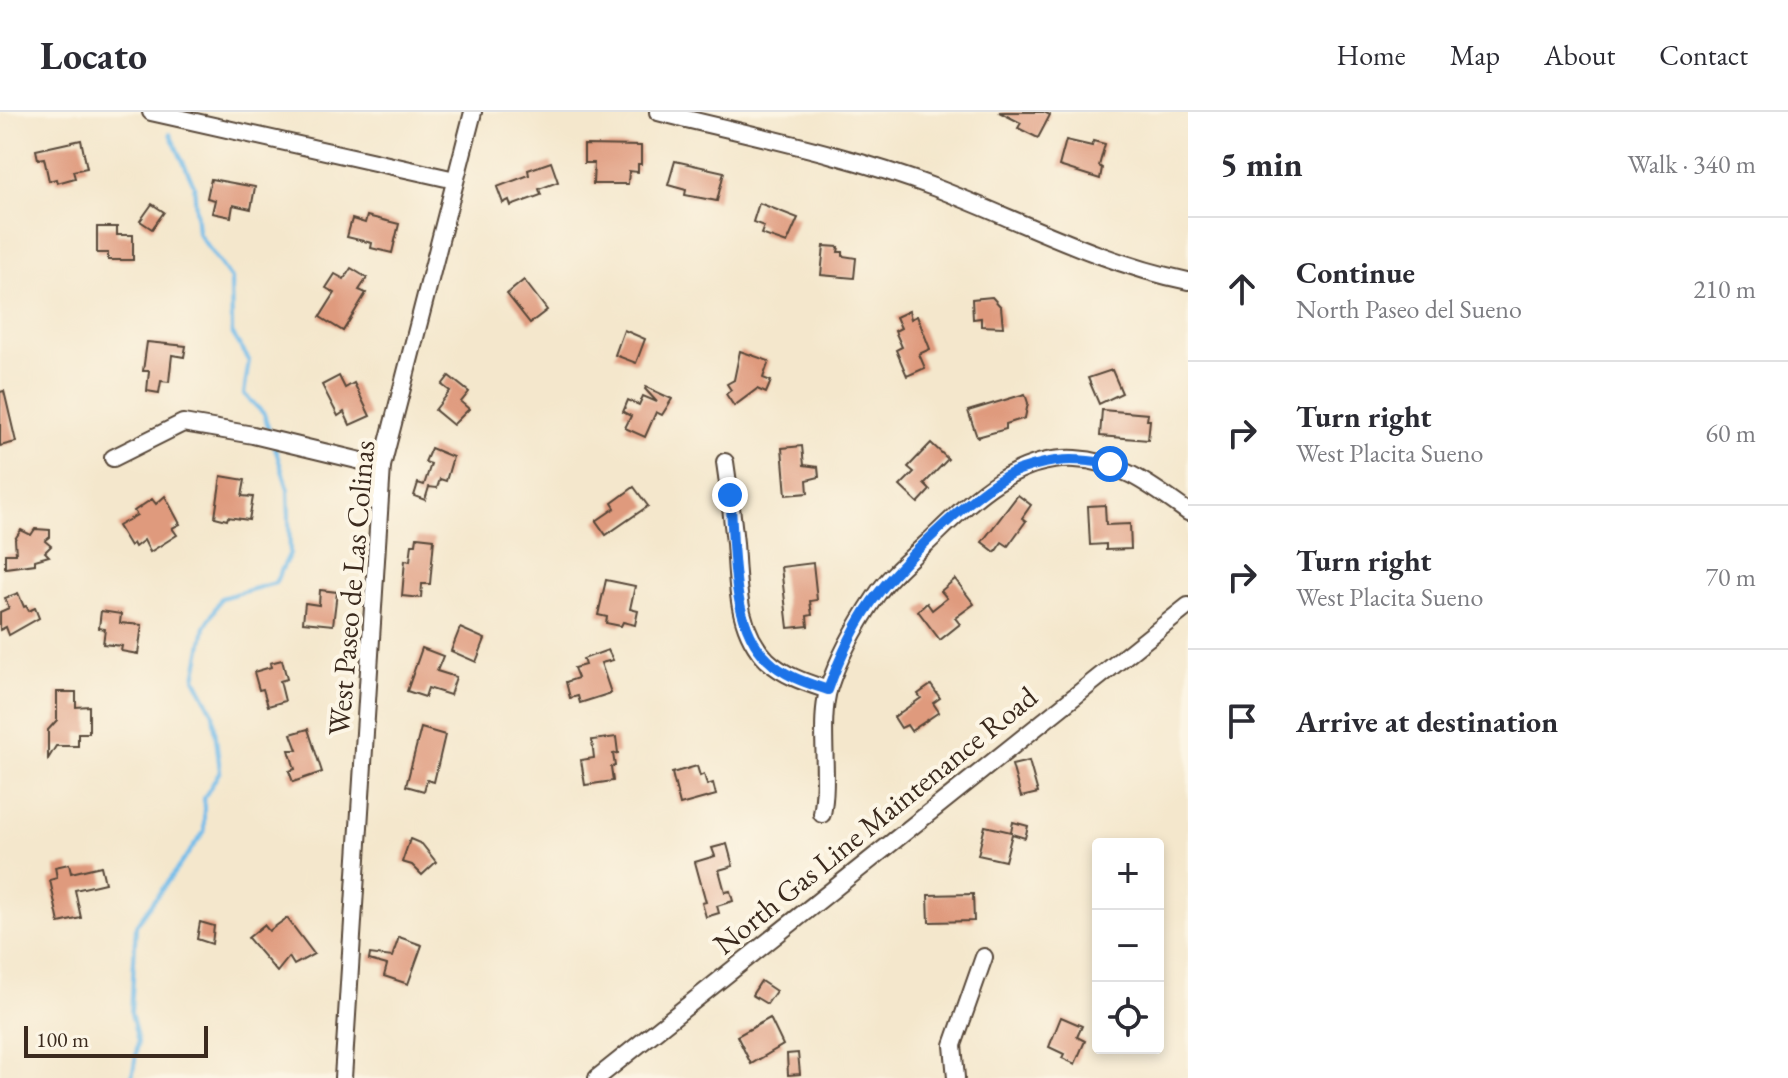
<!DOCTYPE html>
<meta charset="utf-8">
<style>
body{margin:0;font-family:"EB Garamond",serif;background:#f2f2f3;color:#2b2b33}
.controls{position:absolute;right:24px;bottom:24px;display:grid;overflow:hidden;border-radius:8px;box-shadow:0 4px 12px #0003}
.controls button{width:72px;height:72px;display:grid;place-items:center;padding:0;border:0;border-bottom:2px solid #e1e1e2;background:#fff;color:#2b2b33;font:40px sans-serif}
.scale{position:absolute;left:24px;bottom:20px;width:184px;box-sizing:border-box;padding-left:8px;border:4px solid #3b2a1e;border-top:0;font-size:22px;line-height:28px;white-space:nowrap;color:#3b2a1e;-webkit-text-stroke:6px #fcf5e5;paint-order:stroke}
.stop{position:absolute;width:24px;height:24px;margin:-18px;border:6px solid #1a73e8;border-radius:50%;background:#fff}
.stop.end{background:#1a73e8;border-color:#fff;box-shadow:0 2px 8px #0008}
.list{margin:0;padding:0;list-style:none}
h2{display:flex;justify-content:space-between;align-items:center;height:104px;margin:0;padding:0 32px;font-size:34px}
h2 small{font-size:26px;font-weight:400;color:#7c7c81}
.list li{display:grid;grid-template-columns:52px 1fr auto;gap:24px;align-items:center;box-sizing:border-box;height:144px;padding:0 32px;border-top:2px solid #e1e1e2}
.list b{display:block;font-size:30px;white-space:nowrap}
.list p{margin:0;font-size:26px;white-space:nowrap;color:#7c7c81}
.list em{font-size:26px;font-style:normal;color:#7c7c81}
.icon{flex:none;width:44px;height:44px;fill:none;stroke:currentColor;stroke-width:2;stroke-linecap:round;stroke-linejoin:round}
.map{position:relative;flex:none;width:1188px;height:966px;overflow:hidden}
header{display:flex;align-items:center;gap:48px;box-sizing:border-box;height:112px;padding:0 40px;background:#fff;border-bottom:2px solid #e1e1e2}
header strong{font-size:38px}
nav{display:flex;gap:44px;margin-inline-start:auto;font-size:28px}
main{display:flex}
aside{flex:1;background:#fff}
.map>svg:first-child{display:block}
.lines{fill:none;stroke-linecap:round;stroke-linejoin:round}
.stream{stroke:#71bcea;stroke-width:4}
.building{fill:#df9a7d}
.minor-casing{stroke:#574638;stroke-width:20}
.minor{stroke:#fff;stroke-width:16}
.route{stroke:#1a73e8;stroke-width:10}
.labels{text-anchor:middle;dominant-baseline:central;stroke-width:8;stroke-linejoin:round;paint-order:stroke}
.street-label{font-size:30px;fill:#3b2a1e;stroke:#fcf5e5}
</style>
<header>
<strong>Locato</strong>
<nav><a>Home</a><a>Map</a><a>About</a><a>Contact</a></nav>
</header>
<main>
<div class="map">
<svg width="1188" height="966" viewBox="0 0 1188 966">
<rect width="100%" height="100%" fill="#fcf5e5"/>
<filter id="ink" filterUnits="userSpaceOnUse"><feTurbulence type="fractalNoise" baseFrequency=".0125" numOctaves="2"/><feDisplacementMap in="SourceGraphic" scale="16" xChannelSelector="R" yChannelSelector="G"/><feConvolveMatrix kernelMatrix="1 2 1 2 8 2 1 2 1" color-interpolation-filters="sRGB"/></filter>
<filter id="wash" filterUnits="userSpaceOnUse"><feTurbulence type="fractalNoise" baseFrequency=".006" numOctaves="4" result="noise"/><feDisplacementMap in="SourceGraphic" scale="32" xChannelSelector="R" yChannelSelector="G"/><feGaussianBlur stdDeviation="1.8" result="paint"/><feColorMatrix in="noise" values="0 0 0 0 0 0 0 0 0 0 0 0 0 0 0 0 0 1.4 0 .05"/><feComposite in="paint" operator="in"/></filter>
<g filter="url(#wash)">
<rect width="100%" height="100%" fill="#f4e7cc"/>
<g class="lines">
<g class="stream">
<path d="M 170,22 L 194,73 L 198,121 L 231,167 L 232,221 L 249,248 L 244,282 L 264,302 L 270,321"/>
<path d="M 132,966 L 138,930 L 131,901 L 136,813 L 204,720 L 204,686 L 220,659 L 213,601 L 195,566 L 205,515 L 221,486 L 275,471 L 290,441 L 288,377 L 274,333"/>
</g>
</g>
<g id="blocks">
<g class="building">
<path d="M 999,0 L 1044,0 L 1050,3 L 1038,26 L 1018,16 L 1021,11 Z"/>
<path d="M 81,28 L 87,56 L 73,59 L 75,66 L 57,71 L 56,67 L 49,69 L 44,46 L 38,47 L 36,38 Z"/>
<path d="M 1066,28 L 1092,34 L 1093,29 L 1105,32 L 1099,54 L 1102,56 L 1100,67 L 1059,54 Z"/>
<path d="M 584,33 L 641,34 L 641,52 L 638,52 L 638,60 L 629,59 L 628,72 L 593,72 L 594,51 L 584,51 Z"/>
<path d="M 675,49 L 724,60 L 717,89 L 685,83 L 686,78 L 668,73 Z"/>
<path d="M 551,50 L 558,70 L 539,77 L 541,83 L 511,94 L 509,88 L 503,91 L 497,75 L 529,63 L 528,58 Z"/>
<path d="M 211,67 L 255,75 L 251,97 L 233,93 L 231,105 L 212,101 L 215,88 L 207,86 Z"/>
<path d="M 759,91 L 798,106 L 787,131 L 761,122 L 764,114 L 753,110 Z"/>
<path d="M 152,92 L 164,100 L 152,117 L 140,109 Z"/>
<path d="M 367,104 L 399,112 L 392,141 L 371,136 L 372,131 L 347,125 L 352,107 L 365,111 Z"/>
<path d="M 97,115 L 117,115 L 117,123 L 133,123 L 133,148 L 108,148 L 108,141 L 97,141 Z"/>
<path d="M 824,134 L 839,135 L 838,140 L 843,140 L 843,144 L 856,146 L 854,166 L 821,163 Z"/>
<path d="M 351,156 L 367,166 L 359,178 L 366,181 L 343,219 L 320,205 L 335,181 L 326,176 L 335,162 L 344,167 Z"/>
<path d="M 524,168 L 547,198 L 530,211 L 507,182 Z"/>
<path d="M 992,185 L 1001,195 L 1003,215 L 981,214 L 981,206 L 973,207 L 972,187 Z"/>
<path d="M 909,199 L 911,207 L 917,204 L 930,237 L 919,242 L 925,256 L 907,264 L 896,238 L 902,235 L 895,219 L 901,216 L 896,205 Z"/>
<path d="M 624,218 L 645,227 L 636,251 L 615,243 Z"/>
<path d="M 147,230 L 186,234 L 184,245 L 172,243 L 169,270 L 161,269 L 159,281 L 147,279 L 149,259 L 143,259 Z"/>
<path d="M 740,239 L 769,249 L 763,266 L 771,269 L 766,281 L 757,277 L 734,294 L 726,282 L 731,278 L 727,272 L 734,268 Z"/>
<path d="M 1112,258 L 1122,281 L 1099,292 L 1088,266 Z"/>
<path d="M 339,264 L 345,276 L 354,271 L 370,304 L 350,313 L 344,300 L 338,304 L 322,273 Z"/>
<path d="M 449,264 L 469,280 L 461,290 L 469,297 L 453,313 L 435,298 L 450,279 L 442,273 Z"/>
<path d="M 646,275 L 672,287 L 662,303 L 656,300 L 645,325 L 625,316 L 631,304 L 623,300 L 628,288 L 639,293 L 643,284 L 657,290 L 645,277 Z"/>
<path d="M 4,279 L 16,330 L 0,334 L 0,280 Z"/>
<path d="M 1025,282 L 1028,291 L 1025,306 L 1006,312 L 1006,317 L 977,325 L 968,299 Z"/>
<path d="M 1102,298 L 1148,302 L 1147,308 L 1150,308 L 1148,328 L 1100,324 Z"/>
<path d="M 931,331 L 948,347 L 924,372 L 930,378 L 918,391 L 900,374 L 914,360 L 908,355 Z"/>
<path d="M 802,334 L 804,353 L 818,355 L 819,365 L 807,368 L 808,381 L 786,383 L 782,336 Z"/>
<path d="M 431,336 L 453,345 L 446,369 L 440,367 L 437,376 L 429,375 L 425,388 L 414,384 L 418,371 L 424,373 L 431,352 L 425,350 Z"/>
<path d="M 221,364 L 245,368 L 242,384 L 253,385 L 249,408 L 228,405 L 227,408 L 215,405 Z"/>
<path d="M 634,375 L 648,394 L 606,423 L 596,409 L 615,396 L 612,391 Z"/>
<path d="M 1018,383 L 1031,393 L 1022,406 L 1026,409 L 1008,434 L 1002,430 L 995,440 L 982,430 Z"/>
<path d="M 165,384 L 180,412 L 172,416 L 177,423 L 150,440 L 144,428 L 135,435 L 133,431 L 130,434 L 118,414 L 137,403 L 134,399 L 152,387 L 156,392 Z"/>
<path d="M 1105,393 L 1106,413 L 1130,412 L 1131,437 L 1106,438 L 1106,432 L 1090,433 L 1088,394 Z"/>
<path d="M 35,417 L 50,418 L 50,425 L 45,429 L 51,434 L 45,440 L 49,444 L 35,448 L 35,452 L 5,456 L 5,442 L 16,442 L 15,427 L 21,418 L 31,423 Z"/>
<path d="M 417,425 L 434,427 L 430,472 L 422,472 L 421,486 L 402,484 L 405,448 L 410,449 L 412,432 L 416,432 Z"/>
<path d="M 813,451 L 817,488 L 810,489 L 812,503 L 807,504 L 808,514 L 788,516 L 781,455 Z"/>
<path d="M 955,467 L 974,492 L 955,506 L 960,512 L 940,528 L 918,499 L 927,491 L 932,498 L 947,486 L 941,479 Z"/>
<path d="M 606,468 L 635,474 L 630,497 L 638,499 L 635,513 L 623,510 L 621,514 L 606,511 L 607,505 L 598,503 Z"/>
<path d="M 320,478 L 337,480 L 333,513 L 303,510 L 305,491 L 319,493 Z"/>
<path d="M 18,481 L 24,495 L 26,494 L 29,499 L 35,496 L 39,506 L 9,523 L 6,515 L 0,518 L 0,500 L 9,496 L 5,486 Z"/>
<path d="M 101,499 L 121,502 L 120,511 L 142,513 L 138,542 L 121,539 L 122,534 L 103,532 L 105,517 L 99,516 Z"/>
<path d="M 460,516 L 485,527 L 476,550 L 451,539 Z"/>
<path d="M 422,536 L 443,544 L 437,559 L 456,565 L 450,583 L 428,576 L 425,585 L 407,579 Z"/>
<path d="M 608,538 L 613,548 L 601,551 L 611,581 L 580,591 L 578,584 L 570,586 L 566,570 L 578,566 L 574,556 L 585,553 L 583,547 Z"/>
<path d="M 282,548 L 287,567 L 280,569 L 285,589 L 268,594 L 263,577 L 259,578 L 254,560 L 271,555 L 270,551 Z"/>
<path d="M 931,573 L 940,586 L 933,591 L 939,600 L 911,619 L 907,613 L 901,616 L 894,605 L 921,586 L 918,582 Z"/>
<path d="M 57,580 L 76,580 L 76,595 L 89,594 L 89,621 L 78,621 L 78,634 L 56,634 L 48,647 L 48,618 L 57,608 Z"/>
<path d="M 421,616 L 445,623 L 434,670 L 427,668 L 424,679 L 406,674 Z"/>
<path d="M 308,617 L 322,660 L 293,670 L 289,659 L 295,657 L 289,638 L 297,638 L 291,622 Z"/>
<path d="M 616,625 L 618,641 L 613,642 L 615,654 L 611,655 L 613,669 L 585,673 L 581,648 L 594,646 L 592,628 Z"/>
<path d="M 1029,649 L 1038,681 L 1021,685 L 1012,653 Z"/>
<path d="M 697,654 L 700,664 L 704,662 L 707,673 L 713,671 L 716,683 L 680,693 L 672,661 Z"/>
<path d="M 1013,710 L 1028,714 L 1025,726 L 1012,722 L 1005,749 L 978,743 L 985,714 L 1011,720 Z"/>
<path d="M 410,727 L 422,732 L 436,750 L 422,763 L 412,753 L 402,750 Z"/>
<path d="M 727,732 L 733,754 L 719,758 L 725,780 L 730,779 L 733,789 L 717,794 L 719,801 L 706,805 L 702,791 L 706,790 L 695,750 L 715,744 L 712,736 Z"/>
<path d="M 69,752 L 71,761 L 101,754 L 105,771 L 75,778 L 81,806 L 59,811 L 50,768 L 57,766 L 55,755 Z"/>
<path d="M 973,782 L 974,809 L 929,810 L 928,783 Z"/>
<path d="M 287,806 L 314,842 L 294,853 L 289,845 L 277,860 L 248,826 L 264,813 L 269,819 Z"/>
<path d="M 200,810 L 214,814 L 212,832 L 197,827 Z"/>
<path d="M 399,825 L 422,833 L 408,872 L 384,864 L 387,853 L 369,848 L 370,842 L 392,845 Z"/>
<path d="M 761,869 L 776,879 L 767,892 L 752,883 Z"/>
<path d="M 1061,905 L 1082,914 L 1077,925 L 1085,929 L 1075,952 L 1062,946 L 1064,942 L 1049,935 Z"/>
<path d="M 770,906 L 783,933 L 751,952 L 737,924 Z"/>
<path d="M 798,941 L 800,962 L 788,963 L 787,942 Z"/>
</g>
</g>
</g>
<g filter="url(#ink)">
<use href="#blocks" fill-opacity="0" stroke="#574638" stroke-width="2"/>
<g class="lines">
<defs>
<g id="minor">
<path d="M 151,0 L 455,68"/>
<path d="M 658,0 C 750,23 847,42 936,76 C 1019,108 1100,151 1188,169"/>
<path d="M 113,346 L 183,311 L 253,323 L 382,354"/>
<path d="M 725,350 C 729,377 732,403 735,431 C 738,471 736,517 767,548 C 784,564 807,571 828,578"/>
<path d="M 822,702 C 830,662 818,612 829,575 C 839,544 858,511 876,484 C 889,464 910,447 927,431 C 968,392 1012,344 1075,347 C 1120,349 1153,375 1188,400"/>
<path d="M 343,966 L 382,354 L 473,0"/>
<path d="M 597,966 L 1188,494"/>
<path d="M 956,966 L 953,933 L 984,845"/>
</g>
</defs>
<use href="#minor" class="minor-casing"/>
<use href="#minor" class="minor"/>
</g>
</g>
<g class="lines" filter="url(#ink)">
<path class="route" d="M 730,383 C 735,432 729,512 768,548 C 784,564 807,571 828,578 C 839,547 858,505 880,479 C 906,447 981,372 1019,358 C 1054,346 1074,346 1110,352"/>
</g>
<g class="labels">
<g class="street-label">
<text transform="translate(351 476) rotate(-85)">West Paseo de Las Colinas</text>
<text transform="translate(875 708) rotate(-39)">North Gas Line Maintenance Road</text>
</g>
</g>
</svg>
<div class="controls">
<button>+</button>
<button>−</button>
<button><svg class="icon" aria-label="locate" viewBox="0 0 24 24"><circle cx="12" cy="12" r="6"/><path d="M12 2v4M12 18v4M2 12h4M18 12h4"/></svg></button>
</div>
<div class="scale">100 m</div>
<div class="stop" style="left:1110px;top:352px"></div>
<div class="stop end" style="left:730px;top:383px"></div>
</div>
<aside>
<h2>5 min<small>Walk · 340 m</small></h2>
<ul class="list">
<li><svg class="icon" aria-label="ahead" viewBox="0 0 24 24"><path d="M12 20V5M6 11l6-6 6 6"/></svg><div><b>Continue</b><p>North Paseo del Sueno</p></div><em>210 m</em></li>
<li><svg class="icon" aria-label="right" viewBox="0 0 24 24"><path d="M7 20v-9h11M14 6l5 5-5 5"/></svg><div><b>Turn right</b><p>West Placita Sueno</p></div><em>60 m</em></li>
<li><svg class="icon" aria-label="right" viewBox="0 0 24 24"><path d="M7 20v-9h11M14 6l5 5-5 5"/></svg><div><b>Turn right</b><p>West Placita Sueno</p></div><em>70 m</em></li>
<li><svg class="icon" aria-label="arrive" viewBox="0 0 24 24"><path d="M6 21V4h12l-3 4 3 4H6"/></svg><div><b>Arrive at destination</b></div></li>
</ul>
</aside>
</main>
